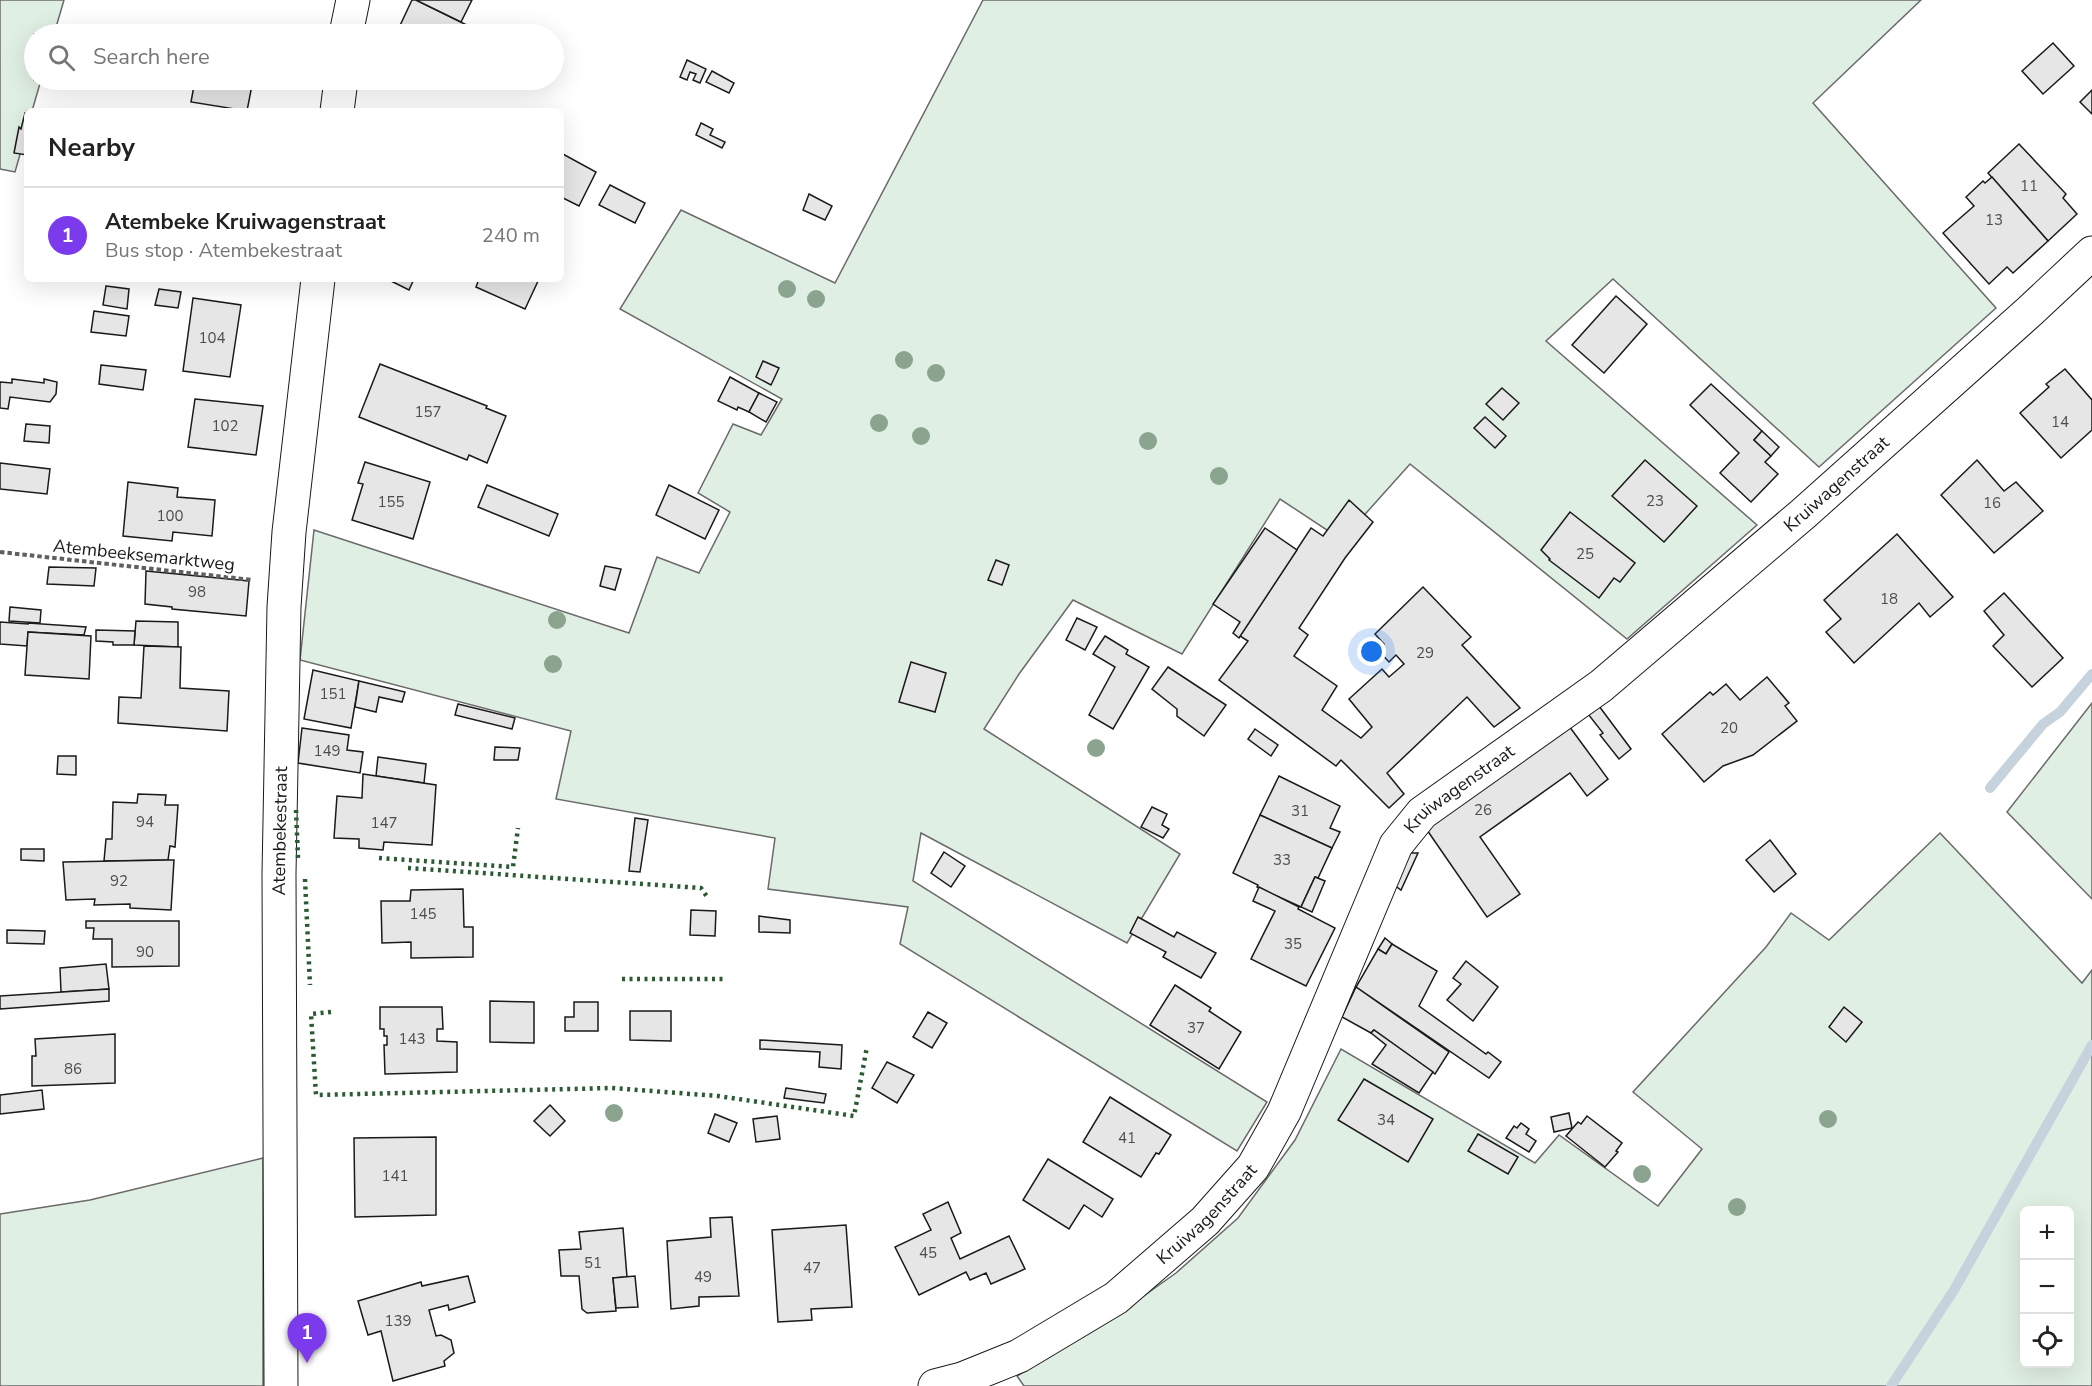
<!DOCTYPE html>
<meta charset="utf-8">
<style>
body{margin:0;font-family:"Nunito Sans",sans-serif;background:#f2f2f2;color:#222}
.controls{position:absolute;right:18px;bottom:18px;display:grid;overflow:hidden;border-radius:9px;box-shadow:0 6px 24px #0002}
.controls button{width:54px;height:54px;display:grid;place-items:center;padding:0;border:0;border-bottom:2px solid #e0e0e0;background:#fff;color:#222;font:30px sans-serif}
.you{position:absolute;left:1372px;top:652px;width:21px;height:21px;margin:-15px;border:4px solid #fff;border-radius:50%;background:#1a73e8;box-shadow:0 0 0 9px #1a73e833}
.badge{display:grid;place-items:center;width:39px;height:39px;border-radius:50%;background:#7c3aed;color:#fff;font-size:20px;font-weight:700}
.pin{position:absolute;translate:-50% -50px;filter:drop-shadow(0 2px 3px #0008)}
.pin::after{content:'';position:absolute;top:32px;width:21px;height:18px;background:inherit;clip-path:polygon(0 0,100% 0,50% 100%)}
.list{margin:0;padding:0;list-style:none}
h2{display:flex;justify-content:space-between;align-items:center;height:78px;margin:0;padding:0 24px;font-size:26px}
h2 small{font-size:20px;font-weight:400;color:#767676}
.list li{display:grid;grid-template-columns:39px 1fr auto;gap:18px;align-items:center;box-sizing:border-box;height:96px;padding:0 24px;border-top:2px solid #e0e0e0}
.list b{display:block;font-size:22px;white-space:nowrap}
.list p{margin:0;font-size:20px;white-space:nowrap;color:#767676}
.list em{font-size:20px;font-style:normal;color:#767676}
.icon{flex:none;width:33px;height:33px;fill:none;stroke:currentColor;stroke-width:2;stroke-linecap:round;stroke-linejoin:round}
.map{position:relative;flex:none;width:2092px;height:1386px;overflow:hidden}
.search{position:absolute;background:#fff;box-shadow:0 6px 24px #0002;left:24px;top:24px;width:540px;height:66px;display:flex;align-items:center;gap:15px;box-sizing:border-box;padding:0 21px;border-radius:33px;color:#767676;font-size:22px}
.panel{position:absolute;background:#fff;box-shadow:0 6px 24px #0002;left:24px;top:108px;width:540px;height:174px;border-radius:9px}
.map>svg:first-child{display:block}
.green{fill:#e0efe3;stroke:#6a6a6a;stroke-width:1.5;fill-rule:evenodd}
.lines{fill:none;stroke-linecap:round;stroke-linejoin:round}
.stream{stroke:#c6d2dc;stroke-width:10}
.building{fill:#e6e6e6;stroke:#1a1a1a;stroke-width:1.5}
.minor-casing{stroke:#1a1a1a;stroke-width:35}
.path{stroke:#5f5f5f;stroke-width:4;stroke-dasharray:4.5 3;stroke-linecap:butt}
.minor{stroke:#fff;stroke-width:33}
.hedge{stroke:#2b5a34;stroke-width:4.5;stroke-dasharray:3 4.5;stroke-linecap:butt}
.tree{fill:#8aa48f}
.labels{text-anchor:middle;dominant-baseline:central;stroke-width:4.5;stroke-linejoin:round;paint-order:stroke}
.number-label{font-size:15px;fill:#4d4d4d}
.street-label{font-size:18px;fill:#1a1a1a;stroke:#fff}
</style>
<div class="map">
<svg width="2092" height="1386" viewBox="0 0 2092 1386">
<rect width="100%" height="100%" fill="#fff"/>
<g class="green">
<path d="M 0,0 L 64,0 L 54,34 L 34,34 L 34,80 L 41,80 L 32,111 L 27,111 L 27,130 L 15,172 L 0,169 Z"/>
<path d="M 983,0 L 1921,0 L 1813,103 L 1996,308 L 1819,467 L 1613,279 L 1546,341 L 1757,525 L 1627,639 L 1410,464 L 1342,540 L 1280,499 L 1182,654 L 1073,600 L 1019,674 L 984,729 L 1180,854 L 1127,943 L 921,833 L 913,881 L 1267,1102 L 1237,1151 L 900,944 L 908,907 L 768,889 L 775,838 L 556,799 L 571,731 L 300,660 L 314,530 L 629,633 L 657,557 L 699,573 L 730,512 L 698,493 L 733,424 L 761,435 L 782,399 L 620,309 L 681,210 L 835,283 Z"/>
<path d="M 2092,703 L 2092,899 L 2007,812 Z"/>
<path d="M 1940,833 L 2082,983 L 2092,970 L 2092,1386 L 1024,1386 L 1017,1376 L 1118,1314 L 1176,1273 L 1238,1218 L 1295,1140 L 1341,1049 L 1535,1163 L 1559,1135 L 1658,1206 L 1702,1149 L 1633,1092 L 1766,947 L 1791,913 L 1829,940 ZM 2024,1210 L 2070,1210 L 2070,1364 L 2024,1364 Z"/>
<path d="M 263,1158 L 263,1386 L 0,1386 L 0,1214 L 90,1200 Z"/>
</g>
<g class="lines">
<g class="stream">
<path d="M 1990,788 L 2043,724 L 2060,712 L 2092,674"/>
<path d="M 1891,1386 L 1954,1290 L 2092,1045"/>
</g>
</g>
<g class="building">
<path d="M 412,0 L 416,0 L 475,29 L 472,34 L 396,34 Z"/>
<path d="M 416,0 L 472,0 L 461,22 Z"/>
<path d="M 2053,43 L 2074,66 L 2043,94 L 2022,71 Z"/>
<path d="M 687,60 L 706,69 L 700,83 L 693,80 L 696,74 L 690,72 L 687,80 L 680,77 Z"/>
<path d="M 712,71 L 734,83 L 729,93 L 706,82 Z"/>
<path d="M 195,80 L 253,80 L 247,111 L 191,102 Z"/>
<path d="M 2092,90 L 2092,114 L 2080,102 Z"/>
<path d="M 25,113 L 27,113 L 27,155 L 14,153 L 19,127 L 21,129 Z"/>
<path d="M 701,123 L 713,129 L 710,135 L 725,142 L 722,148 L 696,135 Z"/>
<path d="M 2019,144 L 2066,194 L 2063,198 L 2077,214 L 2048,241 L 1988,173 Z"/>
<path d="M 561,153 L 596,172 L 579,206 L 561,197 Z"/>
<path d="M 1992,177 L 2048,241 L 2013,273 L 2007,267 L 1989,284 L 1943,233 L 1974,206 L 1966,197 L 1983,181 L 1985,183 Z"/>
<path d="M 610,185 L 645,203 L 635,223 L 599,205 Z"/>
<path d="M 809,194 L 832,206 L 825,220 L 803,210 Z"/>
<path d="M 387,279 L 414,279 L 409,290 Z"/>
<path d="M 479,279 L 539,279 L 525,309 L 476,287 Z"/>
<path d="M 106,286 L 129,289 L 127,309 L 103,305 Z"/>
<path d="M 159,289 L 181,292 L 178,308 L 155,305 Z"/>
<path d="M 1616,296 L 1647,324 L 1604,373 L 1572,345 Z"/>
<path d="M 193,298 L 241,305 L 230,377 L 183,371 Z"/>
<path d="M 94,311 L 129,316 L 126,336 L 91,332 Z"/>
<path d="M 763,361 L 779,368 L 771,385 L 756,377 Z"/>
<path d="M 380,364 L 487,406 L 486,408 L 506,416 L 487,463 L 469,455 L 467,460 L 359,417 Z"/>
<path d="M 101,365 L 146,370 L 143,390 L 99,384 Z"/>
<path d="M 2065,369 L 2092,400 L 2092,430 L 2061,458 L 2020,413 L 2049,387 L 2046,384 Z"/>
<path d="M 730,377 L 759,393 L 749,412 L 738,407 L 737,410 L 718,401 Z"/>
<path d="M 12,379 L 44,383 L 44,379 L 57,382 L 56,394 L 50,402 L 10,397 L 8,409 L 0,408 L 0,382 L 12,383 Z"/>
<path d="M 1711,384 L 1762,431 L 1754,440 L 1771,456 L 1765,462 L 1778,474 L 1751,502 L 1720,473 L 1739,453 L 1690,405 Z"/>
<path d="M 1502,388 L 1519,403 L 1503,420 L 1486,404 Z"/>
<path d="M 759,393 L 777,402 L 766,422 L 749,412 Z"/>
<path d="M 195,399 L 263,406 L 256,455 L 188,447 Z"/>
<path d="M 1485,417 L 1506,436 L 1495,448 L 1474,428 Z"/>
<path d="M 26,424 L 50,426 L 49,443 L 24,441 Z"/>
<path d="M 1762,431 L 1779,447 L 1771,456 L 1754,440 Z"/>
<path d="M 1645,460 L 1697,506 L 1664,542 L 1612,496 Z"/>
<path d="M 1977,460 L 2004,491 L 2016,482 L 2043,511 L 1994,553 L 1941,495 Z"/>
<path d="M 365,462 L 430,482 L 413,539 L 352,520 L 363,484 L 358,483 Z"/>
<path d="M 0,463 L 50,469 L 47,494 L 0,489 Z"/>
<path d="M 128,482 L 178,488 L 177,497 L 215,500 L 212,536 L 173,532 L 172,541 L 123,536 Z"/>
<path d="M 487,485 L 558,514 L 549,536 L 478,507 Z"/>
<path d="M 669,485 L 719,510 L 705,539 L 656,515 Z"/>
<path d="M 1349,500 L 1373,522 L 1345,558 L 1299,628 L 1308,635 L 1294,656 L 1337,686 L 1322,710 L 1361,738 L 1372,727 L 1349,699 L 1382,669 L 1389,677 L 1404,664 L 1396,655 L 1389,662 L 1378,650 L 1384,644 L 1375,634 L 1423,587 L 1471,637 L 1462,645 L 1520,708 L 1494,727 L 1467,697 L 1387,773 L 1404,794 L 1389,808 L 1341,760 L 1336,766 L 1219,680 L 1248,641 L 1240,636 L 1311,528 L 1323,536 Z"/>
<path d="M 1570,512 L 1635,563 L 1620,582 L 1614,578 L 1599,598 L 1549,560 L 1550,559 L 1541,550 Z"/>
<path d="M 1265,528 L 1297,550 L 1239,638 L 1233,633 L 1240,622 L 1213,604 Z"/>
<path d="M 1897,534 L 1953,597 L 1930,617 L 1919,603 L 1854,663 L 1826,632 L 1841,619 L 1824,600 Z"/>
<path d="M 996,560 L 1009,565 L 1002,585 L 988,580 Z"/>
<path d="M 605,566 L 621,569 L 615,590 L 600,586 Z"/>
<path d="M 49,567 L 96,568 L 94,586 L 47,584 Z"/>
<path d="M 146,571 L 249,581 L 246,616 L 172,609 L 172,607 L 145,604 Z"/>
<path d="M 2004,593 L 2063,658 L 2032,687 L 1993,646 L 2004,635 L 1984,611 Z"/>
<path d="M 10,607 L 41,610 L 40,623 L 9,621 Z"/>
<path d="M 1077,618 L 1097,627 L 1085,650 L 1066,640 Z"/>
<path d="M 136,621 L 178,622 L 178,647 L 134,645 Z"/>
<path d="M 0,622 L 28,624 L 28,623 L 86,627 L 84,635 L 28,632 L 27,646 L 0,644 Z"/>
<path d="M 96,630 L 135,631 L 134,645 L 113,645 L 113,642 L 96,641 Z"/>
<path d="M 28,632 L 91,636 L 89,679 L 25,675 Z"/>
<path d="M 1105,636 L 1128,650 L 1126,654 L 1149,667 L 1113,729 L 1089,715 L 1115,667 L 1093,654 Z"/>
<path d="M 144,646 L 181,647 L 180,688 L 229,691 L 227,731 L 118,723 L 119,697 L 141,698 Z"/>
<path d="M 911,662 L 946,673 L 935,712 L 899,702 Z"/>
<path d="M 1168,667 L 1226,705 L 1204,736 L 1177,716 L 1177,709 L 1152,689 Z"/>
<path d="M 313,670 L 359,681 L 351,728 L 304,719 Z"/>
<path d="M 1767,677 L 1789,703 L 1785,706 L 1797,721 L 1753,755 L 1723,766 L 1704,782 L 1662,734 L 1710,692 L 1713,695 L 1726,684 L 1740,700 Z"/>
<path d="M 359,681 L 405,692 L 402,702 L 379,697 L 376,712 L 355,707 Z"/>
<path d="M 458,704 L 515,718 L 512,729 L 455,715 Z"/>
<path d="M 1599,706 L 1631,749 L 1619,759 L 1600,735 L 1603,733 L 1588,714 Z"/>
<path d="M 1569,726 L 1608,779 L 1587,796 L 1570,773 L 1480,837 L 1520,894 L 1487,917 L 1427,830 L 1428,825 Z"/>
<path d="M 302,728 L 349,735 L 347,750 L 363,752 L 360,773 L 298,763 Z"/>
<path d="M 1255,729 L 1278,745 L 1271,756 L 1248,739 Z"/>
<path d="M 495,747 L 520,748 L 518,760 L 494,760 Z"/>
<path d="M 58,756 L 76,756 L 76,775 L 57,774 Z"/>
<path d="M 378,757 L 426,764 L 424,783 L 376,776 Z"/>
<path d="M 363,774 L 436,785 L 432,845 L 384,842 L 383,850 L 359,848 L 359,839 L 334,838 L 337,796 L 362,798 Z"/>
<path d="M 1279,776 L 1340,806 L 1330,828 L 1340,832 L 1332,848 L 1260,815 Z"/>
<path d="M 138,794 L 166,795 L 165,805 L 178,805 L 175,847 L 170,846 L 168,860 L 104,861 L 106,839 L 112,839 L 113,802 L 137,803 Z"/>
<path d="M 1152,807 L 1167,814 L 1162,825 L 1169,829 L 1163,838 L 1141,827 Z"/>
<path d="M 1260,815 L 1332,848 L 1318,878 L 1315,877 L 1301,907 L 1257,887 L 1258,885 L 1233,873 Z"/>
<path d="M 635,818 L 648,820 L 640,872 L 629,871 Z"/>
<path d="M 1770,840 L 1796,874 L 1774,892 L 1746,860 Z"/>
<path d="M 21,849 L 44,849 L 44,861 L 21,860 Z"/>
<path d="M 944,852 L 965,866 L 951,887 L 931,873 Z"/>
<path d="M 1406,853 L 1418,853 L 1401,890 L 1394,885 Z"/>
<path d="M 168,860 L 174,860 L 171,910 L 130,908 L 130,904 L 94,905 L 95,899 L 66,900 L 63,862 Z"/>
<path d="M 1315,877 L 1325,881 L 1312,912 L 1301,907 Z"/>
<path d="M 1259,887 L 1299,907 L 1298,909 L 1335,928 L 1306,986 L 1251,959 L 1275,911 L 1253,901 Z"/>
<path d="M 463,889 L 464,927 L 473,927 L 473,957 L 411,958 L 411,942 L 382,943 L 381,901 L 410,901 L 411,890 Z"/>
<path d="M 691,910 L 716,911 L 715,936 L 690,935 Z"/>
<path d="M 759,916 L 790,920 L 790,933 L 759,932 Z"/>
<path d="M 1138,917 L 1174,937 L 1177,932 L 1216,953 L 1201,978 L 1163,957 L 1166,952 L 1130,933 Z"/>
<path d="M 86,921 L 179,921 L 179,966 L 112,967 L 112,939 L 93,939 L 94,928 L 86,928 Z"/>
<path d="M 7,930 L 45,931 L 44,944 L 7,943 Z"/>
<path d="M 1385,938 L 1392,944 L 1386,954 L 1378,949 Z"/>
<path d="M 1392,944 L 1437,971 L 1419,1006 L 1486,1054 L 1488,1052 L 1501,1062 L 1489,1078 L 1356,987 L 1378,949 L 1386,954 Z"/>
<path d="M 1466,961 L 1498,987 L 1473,1021 L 1447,1000 L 1461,984 L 1453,978 Z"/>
<path d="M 106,964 L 109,989 L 61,992 L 60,968 Z"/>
<path d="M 1175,985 L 1211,1008 L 1209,1011 L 1241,1032 L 1219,1069 L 1150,1025 Z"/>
<path d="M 1356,987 L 1449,1052 L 1435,1074 L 1374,1030 L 1371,1033 L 1342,1017 Z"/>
<path d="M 109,989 L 109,1001 L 0,1009 L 0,996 Z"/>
<path d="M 490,1001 L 534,1002 L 534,1043 L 490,1042 Z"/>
<path d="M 574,1002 L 598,1002 L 598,1031 L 565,1031 L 565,1017 L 574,1017 Z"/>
<path d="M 380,1007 L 442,1007 L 443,1029 L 437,1029 L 437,1041 L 457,1042 L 457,1072 L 385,1074 L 384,1045 L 387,1045 L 387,1036 L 384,1036 L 384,1029 L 380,1029 Z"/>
<path d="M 1844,1007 L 1862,1022 L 1846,1042 L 1829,1027 Z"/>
<path d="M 630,1011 L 671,1011 L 671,1041 L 630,1040 Z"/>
<path d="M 928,1012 L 947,1023 L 932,1048 L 913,1037 Z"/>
<path d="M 1374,1030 L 1433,1072 L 1419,1093 L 1372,1064 L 1386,1045 L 1371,1033 Z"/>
<path d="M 115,1034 L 115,1083 L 32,1086 L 32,1056 L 36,1056 L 35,1039 Z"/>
<path d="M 760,1040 L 842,1045 L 841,1069 L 819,1067 L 820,1052 L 760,1049 Z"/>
<path d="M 887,1062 L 914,1075 L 897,1103 L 872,1088 Z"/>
<path d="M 1364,1079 L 1433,1119 L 1408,1162 L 1338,1120 Z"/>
<path d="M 786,1088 L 826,1094 L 824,1103 L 784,1098 Z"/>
<path d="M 42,1090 L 44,1109 L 0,1114 L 0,1095 Z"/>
<path d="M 1110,1097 L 1171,1135 L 1159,1154 L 1156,1153 L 1141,1177 L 1083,1142 Z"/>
<path d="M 550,1105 L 565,1121 L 550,1136 L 534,1121 Z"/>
<path d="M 1569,1113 L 1572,1128 L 1554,1132 L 1551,1117 Z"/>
<path d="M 715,1114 L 737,1123 L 729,1142 L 708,1133 Z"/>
<path d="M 777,1116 L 780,1139 L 756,1142 L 753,1119 Z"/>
<path d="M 1587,1116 L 1622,1143 L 1616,1151 L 1618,1152 L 1605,1167 L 1566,1136 L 1578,1122 L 1581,1124 Z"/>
<path d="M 1521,1123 L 1529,1129 L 1526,1134 L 1536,1141 L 1529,1152 L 1506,1138 L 1514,1126 L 1517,1128 Z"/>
<path d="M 1478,1134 L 1518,1157 L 1508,1174 L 1468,1151 Z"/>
<path d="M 436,1137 L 436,1215 L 355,1217 L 354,1138 Z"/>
<path d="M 1048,1159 L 1113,1199 L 1102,1217 L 1084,1205 L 1069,1229 L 1023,1200 Z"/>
<path d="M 948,1202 L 961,1233 L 951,1238 L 960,1259 L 1009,1236 L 1025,1269 L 991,1284 L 986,1273 L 970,1280 L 966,1272 L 919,1295 L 895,1247 L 931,1230 L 923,1214 Z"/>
<path d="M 732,1217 L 739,1296 L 699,1297 L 699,1306 L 671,1309 L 667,1241 L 711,1237 L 710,1218 Z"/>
<path d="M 846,1225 L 852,1307 L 811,1309 L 812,1320 L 778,1322 L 772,1230 Z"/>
<path d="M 623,1228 L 627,1277 L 613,1278 L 616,1311 L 587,1313 L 582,1309 L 579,1276 L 561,1276 L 559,1250 L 581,1249 L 579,1232 Z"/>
<path d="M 468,1276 L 475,1302 L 449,1310 L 448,1305 L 429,1310 L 436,1336 L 441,1335 L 451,1340 L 454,1353 L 444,1361 L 445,1366 L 393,1381 L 381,1331 L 368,1335 L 358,1301 L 421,1282 L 422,1286 Z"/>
<path d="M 635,1276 L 638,1307 L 616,1308 L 613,1278 Z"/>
</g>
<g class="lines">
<defs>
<g id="minor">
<path d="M 346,34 L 353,0"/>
<path d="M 337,111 L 341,80"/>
<path id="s1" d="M 281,1386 L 279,874 L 284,607 L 289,532 L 318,279"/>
<path id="s2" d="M 935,1386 L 962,1379 L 1019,1356 L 1116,1298 L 1205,1221 L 1253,1167 L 1284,1112 L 1396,845 L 1422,813 L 1601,686 L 1803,514 L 2030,311 L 2092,253"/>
</g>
</defs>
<use href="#minor" class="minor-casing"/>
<path class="path" d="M 0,552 L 253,580"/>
<use href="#minor" class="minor"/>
<g class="hedge">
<path d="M 296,810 L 298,858"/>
<path d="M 379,858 L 513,867 L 518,828"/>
<path d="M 408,868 L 701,888 L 708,898"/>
<path d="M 305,879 L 310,985"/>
<path d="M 622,979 L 726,979"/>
<path d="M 331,1012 L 311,1014 L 316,1095 L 612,1088 L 718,1096 L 854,1116 L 867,1047"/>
</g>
</g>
<g class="tree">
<circle cx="787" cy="289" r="9"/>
<circle cx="816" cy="299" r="9"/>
<circle cx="904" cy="360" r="9"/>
<circle cx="936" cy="373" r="9"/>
<circle cx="879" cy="423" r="9"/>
<circle cx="921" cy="436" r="9"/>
<circle cx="1148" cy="441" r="9"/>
<circle cx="1219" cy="476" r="9"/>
<circle cx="557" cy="620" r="9"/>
<circle cx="553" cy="664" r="9"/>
<circle cx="1096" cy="748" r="9"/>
<circle cx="614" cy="1113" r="9"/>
<circle cx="1828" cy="1119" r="9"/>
<circle cx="1642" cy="1174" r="9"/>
<circle cx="1737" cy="1207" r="9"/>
</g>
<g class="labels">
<g class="number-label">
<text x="2029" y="186">11</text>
<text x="1994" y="220">13</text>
<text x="212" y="338">104</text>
<text x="428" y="412">157</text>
<text x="2060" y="422">14</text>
<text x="225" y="426">102</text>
<text x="1655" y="501">23</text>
<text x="391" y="502">155</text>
<text x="1992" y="503">16</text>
<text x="170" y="516">100</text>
<text x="1585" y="554">25</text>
<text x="197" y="592">98</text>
<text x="1889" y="599">18</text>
<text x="1425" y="653">29</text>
<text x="333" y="694">151</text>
<text x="1729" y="728">20</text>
<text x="327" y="751">149</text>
<text x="1483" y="810">26</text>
<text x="1300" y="811">31</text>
<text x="145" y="822">94</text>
<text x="384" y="823">147</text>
<text x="1282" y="860">33</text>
<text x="119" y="881">92</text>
<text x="423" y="914">145</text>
<text x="1293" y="944">35</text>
<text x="145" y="952">90</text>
<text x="1196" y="1028">37</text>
<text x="412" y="1039">143</text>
<text x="73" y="1069">86</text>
<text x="1386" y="1120">34</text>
<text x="1127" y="1138">41</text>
<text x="395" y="1176">141</text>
<text x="928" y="1253">45</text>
<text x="593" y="1263">51</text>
<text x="812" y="1268">47</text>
<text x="703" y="1277">49</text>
<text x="398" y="1321">139</text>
</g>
<g class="street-label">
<text stroke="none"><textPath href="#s2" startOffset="1316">Kruiwagenstraat</textPath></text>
<text transform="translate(144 555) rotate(6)">Atembeeksemarktweg</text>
<text stroke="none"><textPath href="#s2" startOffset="830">Kruiwagenstraat</textPath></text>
<text stroke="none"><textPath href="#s1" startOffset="555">Atembekestraat</textPath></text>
<text stroke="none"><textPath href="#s2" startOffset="326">Kruiwagenstraat</textPath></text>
</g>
</g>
</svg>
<div class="controls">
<button>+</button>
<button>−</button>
<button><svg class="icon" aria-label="locate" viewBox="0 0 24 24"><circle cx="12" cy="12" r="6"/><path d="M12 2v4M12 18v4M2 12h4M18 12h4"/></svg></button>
</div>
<div class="you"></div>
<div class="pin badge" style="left:307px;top:1363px">1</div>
<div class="search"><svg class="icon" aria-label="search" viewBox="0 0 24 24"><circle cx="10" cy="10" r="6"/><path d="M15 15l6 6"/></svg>Search here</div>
<section class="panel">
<h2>Nearby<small></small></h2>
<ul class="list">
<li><span class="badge">1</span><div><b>Atembeke Kruiwagenstraat</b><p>Bus stop · Atembekestraat</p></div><em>240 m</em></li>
</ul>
</section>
</div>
